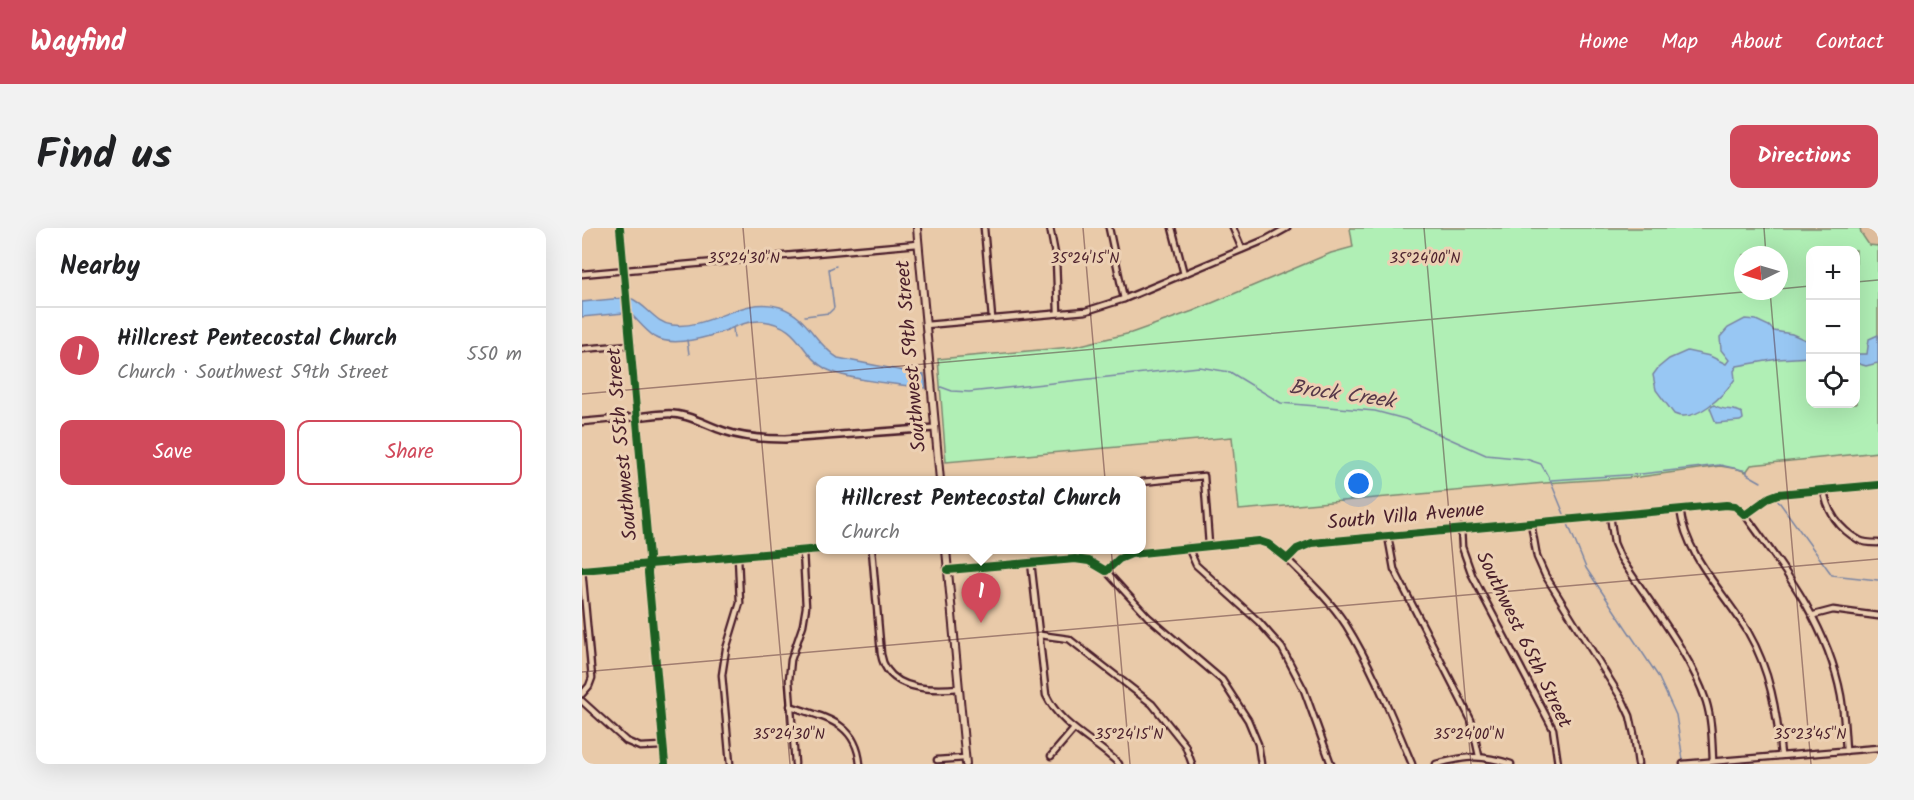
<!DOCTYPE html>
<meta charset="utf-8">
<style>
body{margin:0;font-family:Kalam,sans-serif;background:#f2f2f2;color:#202124}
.controls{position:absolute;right:18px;top:18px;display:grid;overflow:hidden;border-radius:12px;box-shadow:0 6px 24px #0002}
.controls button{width:54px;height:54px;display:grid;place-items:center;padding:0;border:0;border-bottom:2px solid #e0e0e0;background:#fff;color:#202124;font:30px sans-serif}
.compass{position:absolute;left:1152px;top:18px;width:54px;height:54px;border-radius:50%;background:#fff;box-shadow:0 6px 24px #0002;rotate:265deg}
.you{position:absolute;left:777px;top:256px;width:21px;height:21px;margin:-15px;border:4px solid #fff;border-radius:50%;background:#1a73e8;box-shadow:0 0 0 9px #1a73e833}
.badge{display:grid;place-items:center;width:39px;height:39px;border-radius:50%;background:#d1495b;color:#fff;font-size:20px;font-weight:700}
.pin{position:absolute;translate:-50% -50px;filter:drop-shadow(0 2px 3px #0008)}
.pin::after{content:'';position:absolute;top:32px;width:21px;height:18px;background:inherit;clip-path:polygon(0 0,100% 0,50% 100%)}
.popup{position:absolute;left:234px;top:248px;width:330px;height:78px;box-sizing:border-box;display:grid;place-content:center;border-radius:12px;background:#fff;filter:drop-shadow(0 2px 4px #0005);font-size:20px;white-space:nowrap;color:#757577}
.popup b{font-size:22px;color:#202124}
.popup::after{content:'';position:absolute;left:50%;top:100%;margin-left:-12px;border:12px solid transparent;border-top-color:#fff}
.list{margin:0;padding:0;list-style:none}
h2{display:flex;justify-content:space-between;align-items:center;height:78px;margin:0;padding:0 24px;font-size:26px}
h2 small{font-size:20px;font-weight:400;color:#757577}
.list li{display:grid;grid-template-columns:39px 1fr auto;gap:18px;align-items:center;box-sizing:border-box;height:96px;padding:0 24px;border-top:2px solid #e0e0e0}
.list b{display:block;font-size:22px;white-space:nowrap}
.list p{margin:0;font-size:20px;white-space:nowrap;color:#757577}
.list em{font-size:20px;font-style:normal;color:#757577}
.actions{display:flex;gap:12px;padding:18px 24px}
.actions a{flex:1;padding:14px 0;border:2px solid #d1495b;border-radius:12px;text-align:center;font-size:21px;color:#d1495b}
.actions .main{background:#d1495b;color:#fff}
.icon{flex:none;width:33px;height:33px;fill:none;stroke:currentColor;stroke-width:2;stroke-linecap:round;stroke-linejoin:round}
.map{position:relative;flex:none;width:1296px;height:536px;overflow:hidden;border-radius:12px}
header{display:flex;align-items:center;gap:36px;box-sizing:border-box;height:84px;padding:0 30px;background:#d1495b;color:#fff}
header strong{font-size:28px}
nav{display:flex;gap:33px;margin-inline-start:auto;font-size:21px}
.intro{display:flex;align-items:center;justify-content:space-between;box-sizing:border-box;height:144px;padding:0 36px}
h1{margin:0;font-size:42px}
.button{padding:15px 27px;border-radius:12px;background:#d1495b;color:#fff;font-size:21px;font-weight:700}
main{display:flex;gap:36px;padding:0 36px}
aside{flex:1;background:#fff;border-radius:12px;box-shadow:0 6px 24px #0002}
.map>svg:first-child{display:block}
.built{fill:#ddbb9b}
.green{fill:#b0efb5;stroke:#7d8770;stroke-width:1.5;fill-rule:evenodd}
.water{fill:#98c7f3;stroke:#7984a3;stroke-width:1.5}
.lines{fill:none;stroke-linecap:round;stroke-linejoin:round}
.stream{stroke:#7984a3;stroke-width:1.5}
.minor-casing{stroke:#4a1f2b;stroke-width:9}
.tertiary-casing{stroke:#4a1f2b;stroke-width:10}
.secondary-casing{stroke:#4a1f2b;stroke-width:10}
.minor{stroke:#ecd0b3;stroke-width:4.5}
.tertiary{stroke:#ecd0b3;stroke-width:5}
.secondary{stroke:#ecd0b3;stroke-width:6}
.cycleway-casing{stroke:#ecd0b3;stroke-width:11}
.cycleway{stroke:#1b5e20;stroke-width:8}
.ticks{fill:none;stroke:#4a1f2b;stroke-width:1.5;stroke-opacity:0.45}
.labels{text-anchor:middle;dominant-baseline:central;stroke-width:6;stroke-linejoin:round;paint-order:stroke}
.street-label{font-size:20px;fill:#4a1f2b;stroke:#ecd0b3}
.water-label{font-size:21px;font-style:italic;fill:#563849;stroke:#ecd0b3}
.ticks-label{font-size:15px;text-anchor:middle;fill:#4a1f2b;stroke:#ecd0b3;stroke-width:6;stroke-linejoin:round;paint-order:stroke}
</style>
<header>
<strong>Wayfind</strong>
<nav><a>Home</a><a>Map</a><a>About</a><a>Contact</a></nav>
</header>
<div class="intro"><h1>Find us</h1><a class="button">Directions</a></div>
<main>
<aside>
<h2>Nearby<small></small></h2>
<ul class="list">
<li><span class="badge">1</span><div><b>Hillcrest Pentecostal Church</b><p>Church · Southwest 59th Street</p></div><em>550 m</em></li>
</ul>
<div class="actions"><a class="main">Save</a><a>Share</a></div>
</aside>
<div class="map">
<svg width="1296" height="536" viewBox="0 0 1296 536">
<rect width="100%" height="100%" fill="#e9caa9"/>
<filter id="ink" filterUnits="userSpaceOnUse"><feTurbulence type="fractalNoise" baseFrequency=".0167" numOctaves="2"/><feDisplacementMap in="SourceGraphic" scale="12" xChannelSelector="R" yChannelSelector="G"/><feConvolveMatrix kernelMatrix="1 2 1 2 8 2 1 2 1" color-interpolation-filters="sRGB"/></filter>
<g filter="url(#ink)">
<path class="built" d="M 1278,0 L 1296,0 L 1296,18 L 1287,17 L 1279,5 Z"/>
<path class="green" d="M 768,0 L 1278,0 L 1279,5 L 1287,17 L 1296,18 L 1296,224 L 1169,237 L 1164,244 L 1156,241 L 1138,238 L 1057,249 L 963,255 L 657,282 L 650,209 L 364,234 L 356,131 L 490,119 L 549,105 L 611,83 L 749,25 L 771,19 ZM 1228,22 L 1274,22 L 1274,176 L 1228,176 ZM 1161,27 L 1197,27 L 1197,63 L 1161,63 Z"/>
<g class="water">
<path d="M 41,70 L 42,85 L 0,89 L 0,74 Z"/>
<path d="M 48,70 C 64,76 73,95 90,97 C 128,102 161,67 198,79 C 227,89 232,115 256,130 L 342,147 L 344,160 C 316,156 268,153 244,141 C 218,127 219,97 180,93 C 168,92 156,97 145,102 C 127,109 91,120 73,109 C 64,103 57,94 50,87 Z"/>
<path d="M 1163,91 L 1174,92 L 1187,98 L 1192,103 L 1210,106 L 1228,114 L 1228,129 L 1196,131 L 1155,138 L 1152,143 L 1153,151 C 1142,167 1114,196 1092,186 L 1074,162 L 1071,147 L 1076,140 L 1087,131 L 1105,123 L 1128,128 L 1144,136 L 1147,132 L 1139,122 L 1138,109 L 1146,100 Z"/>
<path d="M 1296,107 L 1296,135 L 1284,138 L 1274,135 L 1274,126 L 1285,126 L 1287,111 Z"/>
<path d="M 1132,177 C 1142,184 1152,179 1160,185 L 1161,191 L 1158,193 L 1134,195 L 1128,180 Z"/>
</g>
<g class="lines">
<g class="stream">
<path d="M 223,88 L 247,85 L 252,80 L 247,41 L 254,38"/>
<path d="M 151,99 L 152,110"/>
<path d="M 105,112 L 107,126"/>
<path d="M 359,159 L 370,163 L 387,164 L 617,139 L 648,144 L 699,175 L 793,183 L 823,191 L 904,227 L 944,231 L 959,236 L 968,252 L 982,286"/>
<path d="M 969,252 L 1059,246 L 1138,237 L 1165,243 L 1165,246 L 1179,254"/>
<path d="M 1195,271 L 1250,347 L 1296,352"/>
<path d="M 986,296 L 1004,340 L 1076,448 L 1094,487 L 1101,532"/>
</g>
<defs>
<g id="minor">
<path d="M 38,0 L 67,329 L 66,345 L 83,536"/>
<path d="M 402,0 L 410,90"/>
<path d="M 468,0 L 474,31 L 476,85"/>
<path d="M 527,0 L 542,71"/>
<path d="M 590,0 L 602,46"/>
<path d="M 651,0 L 660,21"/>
<path d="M 0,46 L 336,16"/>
<path d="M 344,97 L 504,83 L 542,71 L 685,11 L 705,0"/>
<path d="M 0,121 L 49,117"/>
<path d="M 0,194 L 55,189"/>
<path d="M 560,254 L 622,248 L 627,317"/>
<path d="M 1242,261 C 1244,283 1258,302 1277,312 C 1282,315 1290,315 1296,315"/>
<path d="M 1098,281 C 1104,329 1142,364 1166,404 C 1188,442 1195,484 1199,527"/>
<path d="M 1028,287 L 1032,315 L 1038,329 C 1066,373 1108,424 1124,473 C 1130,492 1130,512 1131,533"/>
<path d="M 1163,287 C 1204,343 1246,398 1259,468 C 1262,486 1263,505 1264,523"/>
<path d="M 949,295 L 955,329 L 963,347 L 1041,473 L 1048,488 L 1052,506 L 1056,536"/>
<path d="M 879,300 L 880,319 L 890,347 L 971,501 L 976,536"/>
<path d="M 806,308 L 812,341 L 889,492 L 897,528"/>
<path d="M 606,319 L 614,337 L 677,394 L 700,420 L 722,462 L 749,536"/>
<path d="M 290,322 L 299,426 C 305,462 348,463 377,460"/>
<path d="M 705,331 C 725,351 748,372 764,397 C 791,440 810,489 830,536"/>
<path d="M 449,334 L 464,467 C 479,499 513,512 537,536"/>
<path d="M 0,342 L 238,321"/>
<path d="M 366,342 L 493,331 L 507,333 L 524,343 L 537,331 L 549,326 L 677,313 L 686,316 L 705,331 L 715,321 L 730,315 L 1144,277 L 1153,278 L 1163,287 L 1188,269 L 1196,266 L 1296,257"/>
<path d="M 524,343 L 566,389 L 640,452 L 666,492 L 676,516 L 679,536"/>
<path d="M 1232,387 L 1251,382 L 1296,388"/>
<path d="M 458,407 L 487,411 L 570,476 L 603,517 L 610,536"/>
<path d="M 0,466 L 7,458 L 10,450 L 0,342"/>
<path d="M 0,473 L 44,513 L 58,519 L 81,518"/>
<path d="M 208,478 C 242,490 274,493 278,536"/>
<path d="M 469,528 L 492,501"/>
<path d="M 355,532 L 383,530"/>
<path d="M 148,536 L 140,447 L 144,421 L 158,375 L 156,328"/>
<path d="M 213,536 L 207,452 L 209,432 L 221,397 L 224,379 L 221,323"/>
<path d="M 854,536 C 886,528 898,526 929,536"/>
<path d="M 1101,536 L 1296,520"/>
</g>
<path id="tertiary" d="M 55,189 C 65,188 74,186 83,186 C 103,184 124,197 142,203 C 162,210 182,211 203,211 L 353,200"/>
<g id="secondary">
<path d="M 335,0 L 358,252"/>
<path d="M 364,322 L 384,536"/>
</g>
</defs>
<use href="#minor" class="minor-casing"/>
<use href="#tertiary" class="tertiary-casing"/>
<use href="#secondary" class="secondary-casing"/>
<use href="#minor" class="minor"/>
<use href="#tertiary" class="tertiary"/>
<use href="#secondary" class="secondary"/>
<defs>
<g id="cycleway">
<path d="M 38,0 L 67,329 L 66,345 L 83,536"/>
<path d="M 0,342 L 238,321"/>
<path d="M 366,342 L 493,331 L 507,333 L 524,343 L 537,331 L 549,326 L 677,313 L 686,316 L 705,331 L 715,321 L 730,315 L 1144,277 L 1153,278 L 1163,287 L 1188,269 L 1196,266 L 1296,257"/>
</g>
</defs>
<use href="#cycleway" class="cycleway-casing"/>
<use href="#cycleway" class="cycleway"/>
</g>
</g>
<path class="ticks" d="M 161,0 L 208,536M 501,0 L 548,536M 842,0 L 889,536M 1182,0 L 1184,27M 1274,54 L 1296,52M 1197,61 L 1228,58M 1188,63 L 1229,536M 0,166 L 1173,63M 0,444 L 1296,331"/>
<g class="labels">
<g class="street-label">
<text transform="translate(330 128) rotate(-95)">Southwest 59th Street</text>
<text transform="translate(41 216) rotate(-95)">Southwest 55th Street</text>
<text transform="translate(824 289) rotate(-5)">South Villa Avenue</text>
<text transform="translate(941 412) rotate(64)">Southwest 65th Street</text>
</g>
<g class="water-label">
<text transform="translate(760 167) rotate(8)">Brock Creek</text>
</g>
</g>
<g class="ticks-label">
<text x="162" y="35">35°24'30"N</text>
<text x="503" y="35">35°24'15"N</text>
<text x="843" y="35">35°24'00"N</text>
<text x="207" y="511">35°24'30"N</text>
<text x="547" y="511">35°24'15"N</text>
<text x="887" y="511">35°24'00"N</text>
<text x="1228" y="511">35°23'45"N</text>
</g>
</svg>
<div class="controls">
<button>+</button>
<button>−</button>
<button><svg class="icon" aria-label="locate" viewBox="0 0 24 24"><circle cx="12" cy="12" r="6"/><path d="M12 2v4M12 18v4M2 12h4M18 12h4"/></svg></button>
</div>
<svg class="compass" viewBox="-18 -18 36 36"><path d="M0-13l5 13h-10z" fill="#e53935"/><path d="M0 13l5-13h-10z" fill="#757577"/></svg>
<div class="you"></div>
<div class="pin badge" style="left:399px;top:395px">1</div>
<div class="popup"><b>Hillcrest Pentecostal Church</b>Church</div>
</div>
</main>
